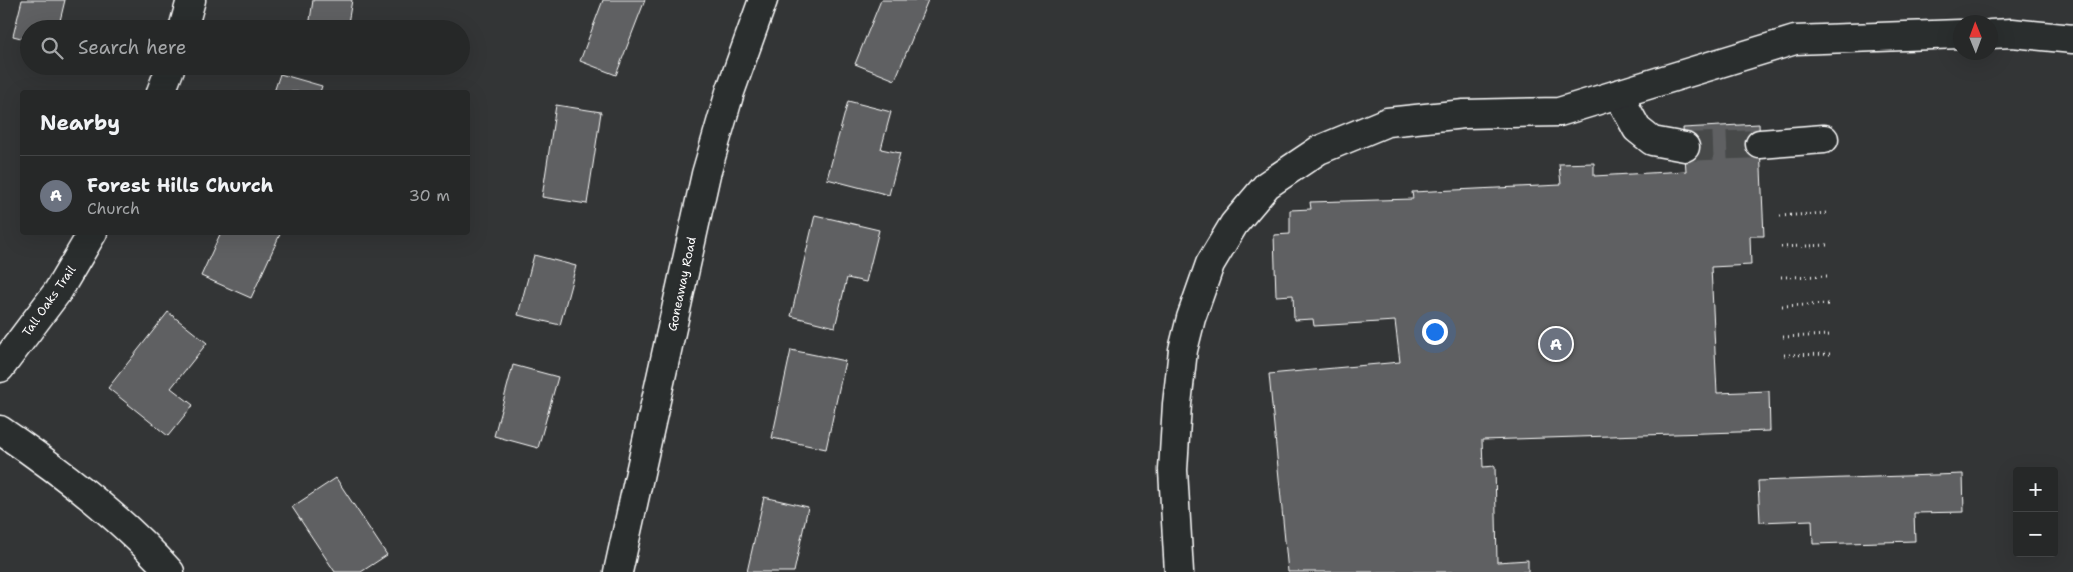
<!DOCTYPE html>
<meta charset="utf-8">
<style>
body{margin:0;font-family:"Shantell Sans",sans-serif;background:#2e3030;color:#f1f3f6}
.controls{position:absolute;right:15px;bottom:15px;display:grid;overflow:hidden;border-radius:5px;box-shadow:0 5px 20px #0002}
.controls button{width:45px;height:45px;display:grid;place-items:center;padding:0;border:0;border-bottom:1px solid #424445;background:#262828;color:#f1f3f6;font:25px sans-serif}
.compass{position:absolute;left:1953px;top:15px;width:45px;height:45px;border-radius:50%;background:#262828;box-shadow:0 5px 20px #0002;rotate:359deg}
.you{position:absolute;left:1434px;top:331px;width:18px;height:18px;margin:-12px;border:4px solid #fff;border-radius:50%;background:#1a73e8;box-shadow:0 0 0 8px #1a73e833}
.badge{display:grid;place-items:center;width:32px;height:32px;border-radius:50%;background:#8c9099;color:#fff;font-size:16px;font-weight:700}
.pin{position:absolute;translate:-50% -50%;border:2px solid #fff;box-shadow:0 1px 5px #0006}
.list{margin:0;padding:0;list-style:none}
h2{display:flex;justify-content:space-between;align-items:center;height:65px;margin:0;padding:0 20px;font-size:21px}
h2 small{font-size:16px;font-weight:400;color:#a4a6a8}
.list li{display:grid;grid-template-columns:32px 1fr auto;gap:15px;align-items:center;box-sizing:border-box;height:80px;padding:0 20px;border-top:1px solid #424445}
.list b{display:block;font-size:19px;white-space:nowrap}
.list p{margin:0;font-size:16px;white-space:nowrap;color:#a4a6a8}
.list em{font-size:16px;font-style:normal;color:#a4a6a8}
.icon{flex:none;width:28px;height:28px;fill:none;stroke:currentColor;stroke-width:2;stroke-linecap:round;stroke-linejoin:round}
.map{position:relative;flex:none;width:2073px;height:572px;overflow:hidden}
.search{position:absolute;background:#262828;box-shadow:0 5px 20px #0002;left:20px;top:20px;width:450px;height:55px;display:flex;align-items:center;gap:12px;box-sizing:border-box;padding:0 18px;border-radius:28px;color:#a4a6a8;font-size:19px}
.panel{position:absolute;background:#262828;box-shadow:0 5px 20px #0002;left:20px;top:90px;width:450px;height:145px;border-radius:5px}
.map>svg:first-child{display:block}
.building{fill:#5f6162;stroke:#fff}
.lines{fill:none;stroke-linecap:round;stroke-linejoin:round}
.minor-tunnel{stroke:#47494a;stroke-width:28;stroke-dasharray:28 14;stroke-linecap:butt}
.minor-casing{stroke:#fff;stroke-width:31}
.path{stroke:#fff;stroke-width:3;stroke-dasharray:1 4;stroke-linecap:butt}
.minor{stroke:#2a2d2e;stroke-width:28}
.labels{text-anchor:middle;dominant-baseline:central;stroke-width:4.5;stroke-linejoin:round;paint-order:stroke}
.street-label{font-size:12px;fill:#fff;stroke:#2a2d2e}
</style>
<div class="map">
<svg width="2073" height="572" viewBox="0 0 2073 572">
<rect width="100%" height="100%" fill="#333536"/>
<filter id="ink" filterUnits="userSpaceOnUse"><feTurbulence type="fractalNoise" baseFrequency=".02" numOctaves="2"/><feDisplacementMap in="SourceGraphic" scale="10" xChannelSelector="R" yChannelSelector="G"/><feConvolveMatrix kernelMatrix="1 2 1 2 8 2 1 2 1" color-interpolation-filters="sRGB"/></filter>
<g filter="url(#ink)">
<g class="building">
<path d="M 22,0 L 65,0 L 58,29 L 29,29 L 29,40 L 13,36 Z"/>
<path d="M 313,0 L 352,0 L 347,29 L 309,27 Z"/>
<path d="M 603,0 L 645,0 L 616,75 L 580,61 Z"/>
<path d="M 881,0 L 928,0 L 895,80 L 855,64 Z"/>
<path d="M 280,74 L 322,86 L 320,92 L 274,92 Z"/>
<path d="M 848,101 L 891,112 L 881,149 L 900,153 L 889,195 L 827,179 Z"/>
<path d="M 556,105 L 601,112 L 587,204 L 542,197 Z"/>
<path d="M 1759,124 L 1764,236 L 1750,236 L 1751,265 L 1711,267 L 1717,393 L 1769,391 L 1770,431 L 1482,440 L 1483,467 L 1495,466 L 1497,562 L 1528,560 L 1528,572 L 1288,572 L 1269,374 L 1400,362 L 1395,321 L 1314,326 L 1313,319 L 1294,320 L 1293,295 L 1276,296 L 1274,235 L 1290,234 L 1290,210 L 1311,209 L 1310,202 L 1413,199 L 1412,192 L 1561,185 L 1559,164 L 1594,163 L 1594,176 L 1686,171 L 1683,128 Z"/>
<path d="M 815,215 L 879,230 L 866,282 L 847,278 L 835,327 L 791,316 Z"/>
<path d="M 221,232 L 281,232 L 251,298 L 201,276 Z"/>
<path d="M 534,255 L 576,266 L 560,325 L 518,315 Z"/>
<path d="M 168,312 L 207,343 L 171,388 L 193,405 L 168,436 L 108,388 Z"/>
<path d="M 791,350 L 845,361 L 826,449 L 772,438 Z"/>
<path d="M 513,365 L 558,377 L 538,448 L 494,436 Z"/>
<path d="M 1963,474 L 1964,512 L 1914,513 L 1915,541 L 1813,544 L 1812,520 L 1760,522 L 1758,481 Z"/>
<path d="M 336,478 L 387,555 L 361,572 L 335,572 L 292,507 Z"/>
<path d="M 764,497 L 808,507 L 794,572 L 747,572 Z"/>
</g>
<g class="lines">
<path class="minor-tunnel" d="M 1685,147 L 1760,144"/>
<defs>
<g id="minor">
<path d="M 183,29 L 191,0"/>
<path d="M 1990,34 L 2012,33 L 2073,39"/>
<path d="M 161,92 L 171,66"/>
<path d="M 1618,94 L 1637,129 L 1652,141 L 1685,147"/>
<path d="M 1760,144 L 1824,139"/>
<path d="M 0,368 L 58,291 L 93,232"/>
<path d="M 0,430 C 59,470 122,518 170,572"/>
<path d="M 618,572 L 706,174 L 730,92 L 763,0"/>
<path d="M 1179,572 L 1173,470 L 1177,404 L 1183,350 L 1191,318 L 1210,264 L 1234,224 L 1267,185 L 1319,150 L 1387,122 L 1464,114 L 1559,112 L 1795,40 L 1960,34"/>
</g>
</defs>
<use href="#minor" class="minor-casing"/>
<g class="path">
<path d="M 1780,216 L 1827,213"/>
<path d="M 1781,247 L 1828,245"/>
<path d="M 1781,277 L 1829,276"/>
<path d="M 1782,306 L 1830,304"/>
<path d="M 1783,337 L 1831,335"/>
<path d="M 1784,355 L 1832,354"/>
</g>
<use href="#minor" class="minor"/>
</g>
</g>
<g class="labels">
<g class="street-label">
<text transform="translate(682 284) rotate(-78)">Goneaway Road</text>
<text transform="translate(49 301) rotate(-55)">Tall Oaks Trail</text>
</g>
</g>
</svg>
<div class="controls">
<button>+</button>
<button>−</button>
</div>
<svg class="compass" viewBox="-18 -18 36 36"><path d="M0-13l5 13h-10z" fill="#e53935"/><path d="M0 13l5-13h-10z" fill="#a4a6a8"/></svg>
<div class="you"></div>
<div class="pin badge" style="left:1556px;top:344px;background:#6b7280">A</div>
<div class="search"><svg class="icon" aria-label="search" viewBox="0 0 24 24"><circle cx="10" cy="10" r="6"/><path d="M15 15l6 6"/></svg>Search here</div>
<section class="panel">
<h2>Nearby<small></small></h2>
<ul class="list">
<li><span class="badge" style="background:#6b7280">A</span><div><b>Forest Hills Church</b><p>Church</p></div><em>30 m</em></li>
</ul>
</section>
</div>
